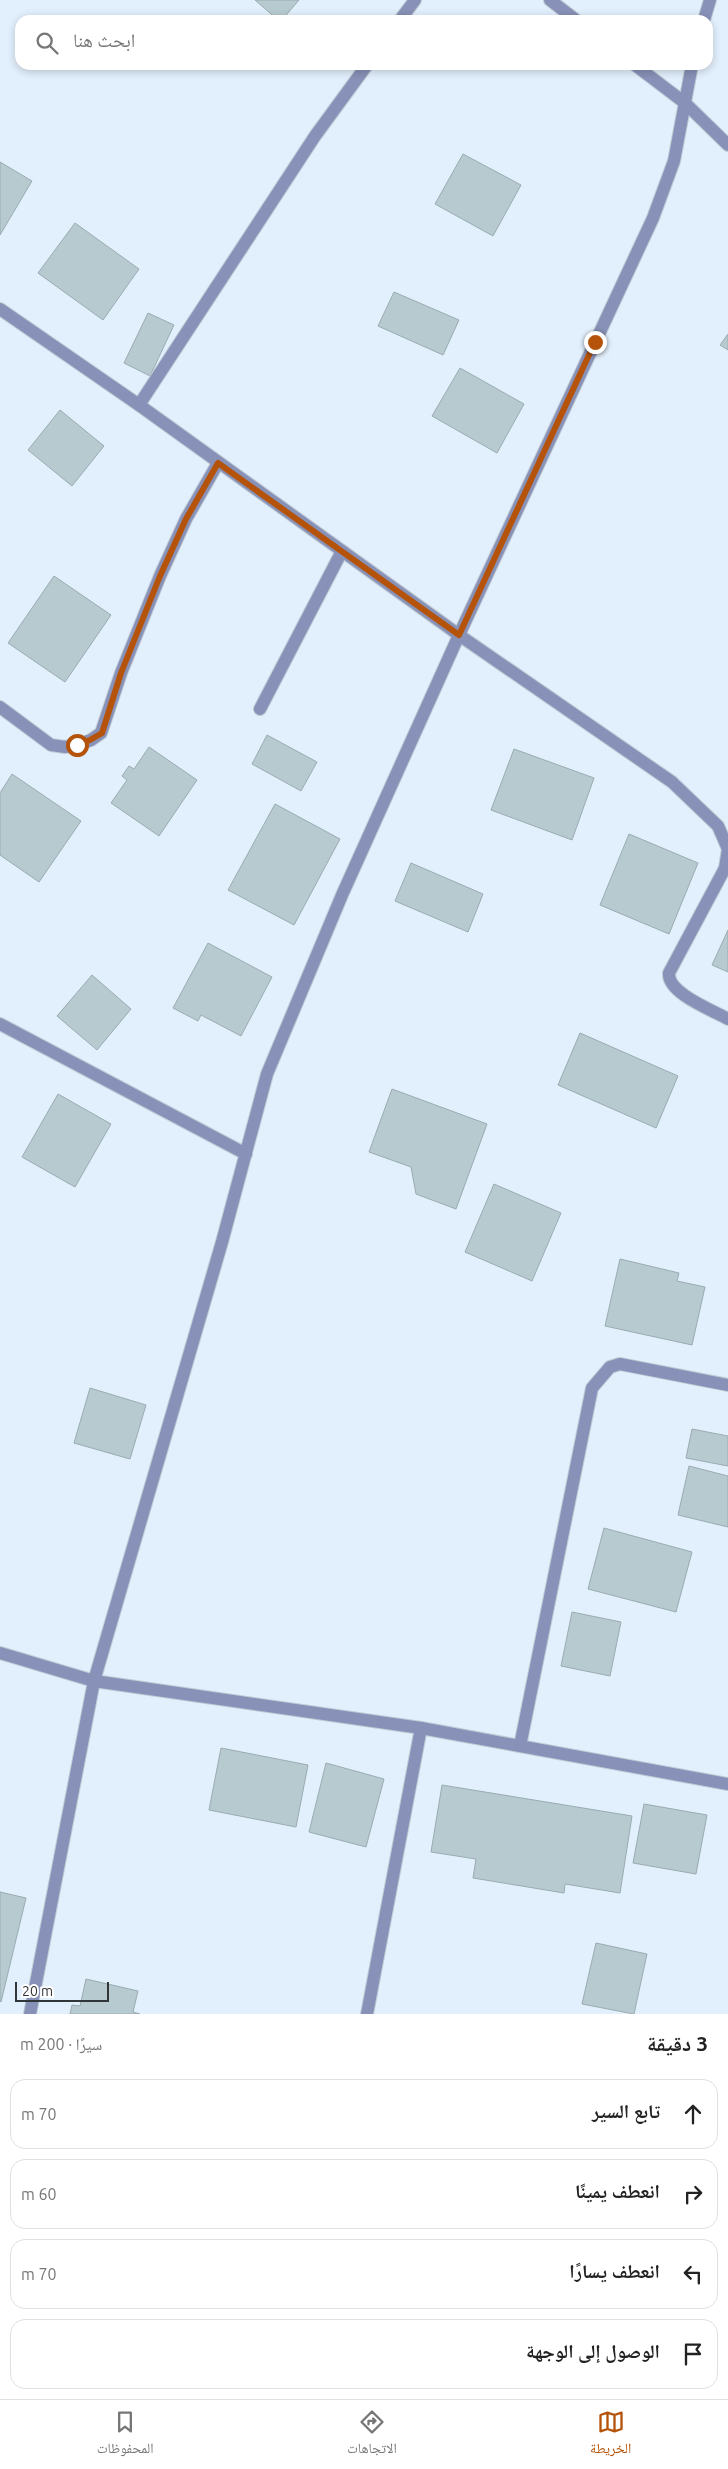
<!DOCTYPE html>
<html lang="ar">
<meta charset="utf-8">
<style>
body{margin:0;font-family:Ubuntu,"Noto Naskh Arabic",sans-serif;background:#f6f6f6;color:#222;direction:rtl}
.scale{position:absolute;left:15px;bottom:12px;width:94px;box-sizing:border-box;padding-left:5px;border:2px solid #31363b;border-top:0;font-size:14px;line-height:18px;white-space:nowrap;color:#31363b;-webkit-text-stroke:4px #fff;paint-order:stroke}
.stop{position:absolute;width:15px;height:15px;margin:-11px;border:4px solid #b45309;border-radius:50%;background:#fff}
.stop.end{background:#b45309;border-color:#fff;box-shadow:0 1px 5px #0008}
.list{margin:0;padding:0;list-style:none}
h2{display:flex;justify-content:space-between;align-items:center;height:65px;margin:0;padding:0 20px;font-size:21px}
h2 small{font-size:16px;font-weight:400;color:#767676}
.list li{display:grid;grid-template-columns:32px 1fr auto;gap:15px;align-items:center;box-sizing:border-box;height:70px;margin:0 10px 10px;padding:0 10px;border:1px solid #e0e0e0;border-radius:15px}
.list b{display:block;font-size:19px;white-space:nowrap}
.list em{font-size:16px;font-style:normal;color:#767676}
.icon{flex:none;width:28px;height:28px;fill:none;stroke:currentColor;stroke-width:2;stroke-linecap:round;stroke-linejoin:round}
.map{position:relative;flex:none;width:728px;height:2014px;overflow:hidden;direction:ltr}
.search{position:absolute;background:#fff;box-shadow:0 2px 8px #0003;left:15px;right:15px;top:15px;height:55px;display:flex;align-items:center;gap:12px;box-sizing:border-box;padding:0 18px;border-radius:15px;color:#767676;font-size:19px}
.sheet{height:385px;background:#fff}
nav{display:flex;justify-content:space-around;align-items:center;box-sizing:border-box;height:70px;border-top:1px solid #e0e0e0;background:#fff;font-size:14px;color:#767676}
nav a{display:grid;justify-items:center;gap:2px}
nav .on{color:#b45309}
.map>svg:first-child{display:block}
.building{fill:#b7cacf;stroke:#99acb1}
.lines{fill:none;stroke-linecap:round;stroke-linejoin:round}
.minor-casing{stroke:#bfcad5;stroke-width:14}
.minor{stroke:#8891b7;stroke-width:12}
.route{stroke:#b45309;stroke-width:6}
</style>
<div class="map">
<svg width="728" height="2014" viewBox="0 0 728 2014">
<rect width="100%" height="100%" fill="#e2effc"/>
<g class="building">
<path d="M 255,0 L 299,0 L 282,20 L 278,20 Z"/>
<path d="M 463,154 L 521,185 L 493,236 L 435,204 Z"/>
<path d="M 0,162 L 32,181 L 0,235 Z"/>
<path d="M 75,223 L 139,269 L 103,320 L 38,273 Z"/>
<path d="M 394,292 L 459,320 L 443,355 L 378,326 Z"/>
<path d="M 148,313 L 174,325 L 150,376 L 124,363 Z"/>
<path d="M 728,334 L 728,350 L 720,345 Z"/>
<path d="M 460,368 L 524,404 L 497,453 L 432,416 Z"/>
<path d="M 60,410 L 104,446 L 72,486 L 28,450 Z"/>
<path d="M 54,576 L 111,615 L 65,682 L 8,643 Z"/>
<path d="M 267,735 L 317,762 L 301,791 L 252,764 Z"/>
<path d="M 149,747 L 197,780 L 159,836 L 111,803 L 127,780 L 122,776 L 129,766 L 134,769 Z"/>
<path d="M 514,749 L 594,778 L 572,840 L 491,810 Z"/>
<path d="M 12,774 L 81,821 L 39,882 L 0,855 L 0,793 Z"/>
<path d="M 275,804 L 340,839 L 294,925 L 228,890 Z"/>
<path d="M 629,834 L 698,863 L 669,934 L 600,905 Z"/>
<path d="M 411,863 L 483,894 L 468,932 L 395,901 Z"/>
<path d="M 728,930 L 728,972 L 712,965 Z"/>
<path d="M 208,943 L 272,977 L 241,1036 L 201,1015 L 198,1021 L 173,1008 Z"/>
<path d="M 92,975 L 131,1009 L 97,1050 L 57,1016 Z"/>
<path d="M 580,1033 L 678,1076 L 656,1128 L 558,1085 Z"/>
<path d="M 392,1089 L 487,1124 L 456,1209 L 416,1194 L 411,1167 L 369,1152 Z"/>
<path d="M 58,1094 L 111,1124 L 75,1187 L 22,1157 Z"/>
<path d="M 494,1184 L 561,1213 L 532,1281 L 465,1252 Z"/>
<path d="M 620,1259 L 679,1273 L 677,1281 L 705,1287 L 692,1345 L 605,1326 Z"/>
<path d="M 90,1388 L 146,1405 L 130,1459 L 74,1443 Z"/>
<path d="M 692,1429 L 728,1436 L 728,1466 L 686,1458 Z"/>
<path d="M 689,1466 L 728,1476 L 728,1527 L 678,1515 Z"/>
<path d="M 604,1528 L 692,1552 L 676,1612 L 588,1589 Z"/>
<path d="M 572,1612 L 621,1622 L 610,1676 L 561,1666 Z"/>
<path d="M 221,1748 L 308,1765 L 296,1827 L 209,1810 Z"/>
<path d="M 326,1763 L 384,1779 L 366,1847 L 309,1832 Z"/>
<path d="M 442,1785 L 632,1816 L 620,1893 L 565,1884 L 564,1893 L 473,1878 L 476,1859 L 431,1852 Z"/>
<path d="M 644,1804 L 707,1815 L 696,1874 L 633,1863 Z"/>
<path d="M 0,1892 L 26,1898 L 1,2002 L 0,2001 Z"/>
<path d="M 596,1943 L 647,1954 L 634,2014 L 582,2004 Z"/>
<path d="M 86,1979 L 138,1991 L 133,2012 L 140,2014 L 70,2014 L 72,2005 L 80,2006 Z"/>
</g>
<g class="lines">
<defs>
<g id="minor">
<path d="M 550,0 L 576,20"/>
<path d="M 400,20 L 415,0"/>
<path d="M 704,20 L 710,0"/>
<path d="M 635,65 L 685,103 L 728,145"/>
<path d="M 0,309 L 139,405 L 459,635 L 672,782 L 718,826 L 728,849 L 725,868 L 669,973 C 667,993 712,1010 728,1019"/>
<path d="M 139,405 L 315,136 L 367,65"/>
<path d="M 0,707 L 51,745 L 65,747 L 77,745 L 91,740 L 101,733 L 121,673 L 160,576 L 186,519 L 218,463"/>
<path d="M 260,709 L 342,551"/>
<path d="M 0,1024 L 246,1154"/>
<path d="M 0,1653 L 94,1681 L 421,1728 L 728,1784"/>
<path d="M 520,1746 L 592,1388 L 610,1367 L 620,1364 L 728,1385"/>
<path d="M 30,2014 L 94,1681 L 222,1242 L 267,1074 L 342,895 L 459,635 L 653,218 L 674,161 L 692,65"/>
<path d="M 367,2014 L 421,1728"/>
</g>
</defs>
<use href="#minor" class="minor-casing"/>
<use href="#minor" class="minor"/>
</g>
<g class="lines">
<path class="route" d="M 77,745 L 90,740 L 102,733 L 121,673 L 160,576 L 186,519 L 218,463 L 459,635 L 595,342"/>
</g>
</svg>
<div class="scale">20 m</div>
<div class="stop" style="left:77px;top:745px"></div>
<div class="stop end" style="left:595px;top:342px"></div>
<div class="search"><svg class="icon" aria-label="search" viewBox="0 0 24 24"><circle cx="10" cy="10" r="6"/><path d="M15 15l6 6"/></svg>ابحث هنا</div>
</div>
<section class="sheet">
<h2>3 دقيقة<small>سيرًا · 200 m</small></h2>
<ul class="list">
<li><svg class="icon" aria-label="ahead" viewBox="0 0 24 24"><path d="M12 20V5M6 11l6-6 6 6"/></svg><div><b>تابع السير</b></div><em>70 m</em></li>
<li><svg class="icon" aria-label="right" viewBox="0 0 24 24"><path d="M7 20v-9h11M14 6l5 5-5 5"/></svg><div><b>انعطف يمينًا</b></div><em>60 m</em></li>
<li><svg class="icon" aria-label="left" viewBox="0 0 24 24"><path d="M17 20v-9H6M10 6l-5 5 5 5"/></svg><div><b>انعطف يسارًا</b></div><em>70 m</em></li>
<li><svg class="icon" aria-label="arrive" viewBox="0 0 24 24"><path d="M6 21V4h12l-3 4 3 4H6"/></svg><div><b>الوصول إلى الوجهة</b></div></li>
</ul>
</section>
<nav>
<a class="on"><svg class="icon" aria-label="map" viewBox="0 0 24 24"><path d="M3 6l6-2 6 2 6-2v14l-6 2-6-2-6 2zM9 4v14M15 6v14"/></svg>الخريطة</a>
<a><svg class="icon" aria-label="directions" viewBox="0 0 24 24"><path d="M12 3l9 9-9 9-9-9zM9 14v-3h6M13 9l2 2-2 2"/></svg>الاتجاهات</a>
<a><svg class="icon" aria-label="saved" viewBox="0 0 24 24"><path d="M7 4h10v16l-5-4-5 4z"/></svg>المحفوظات</a>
</nav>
